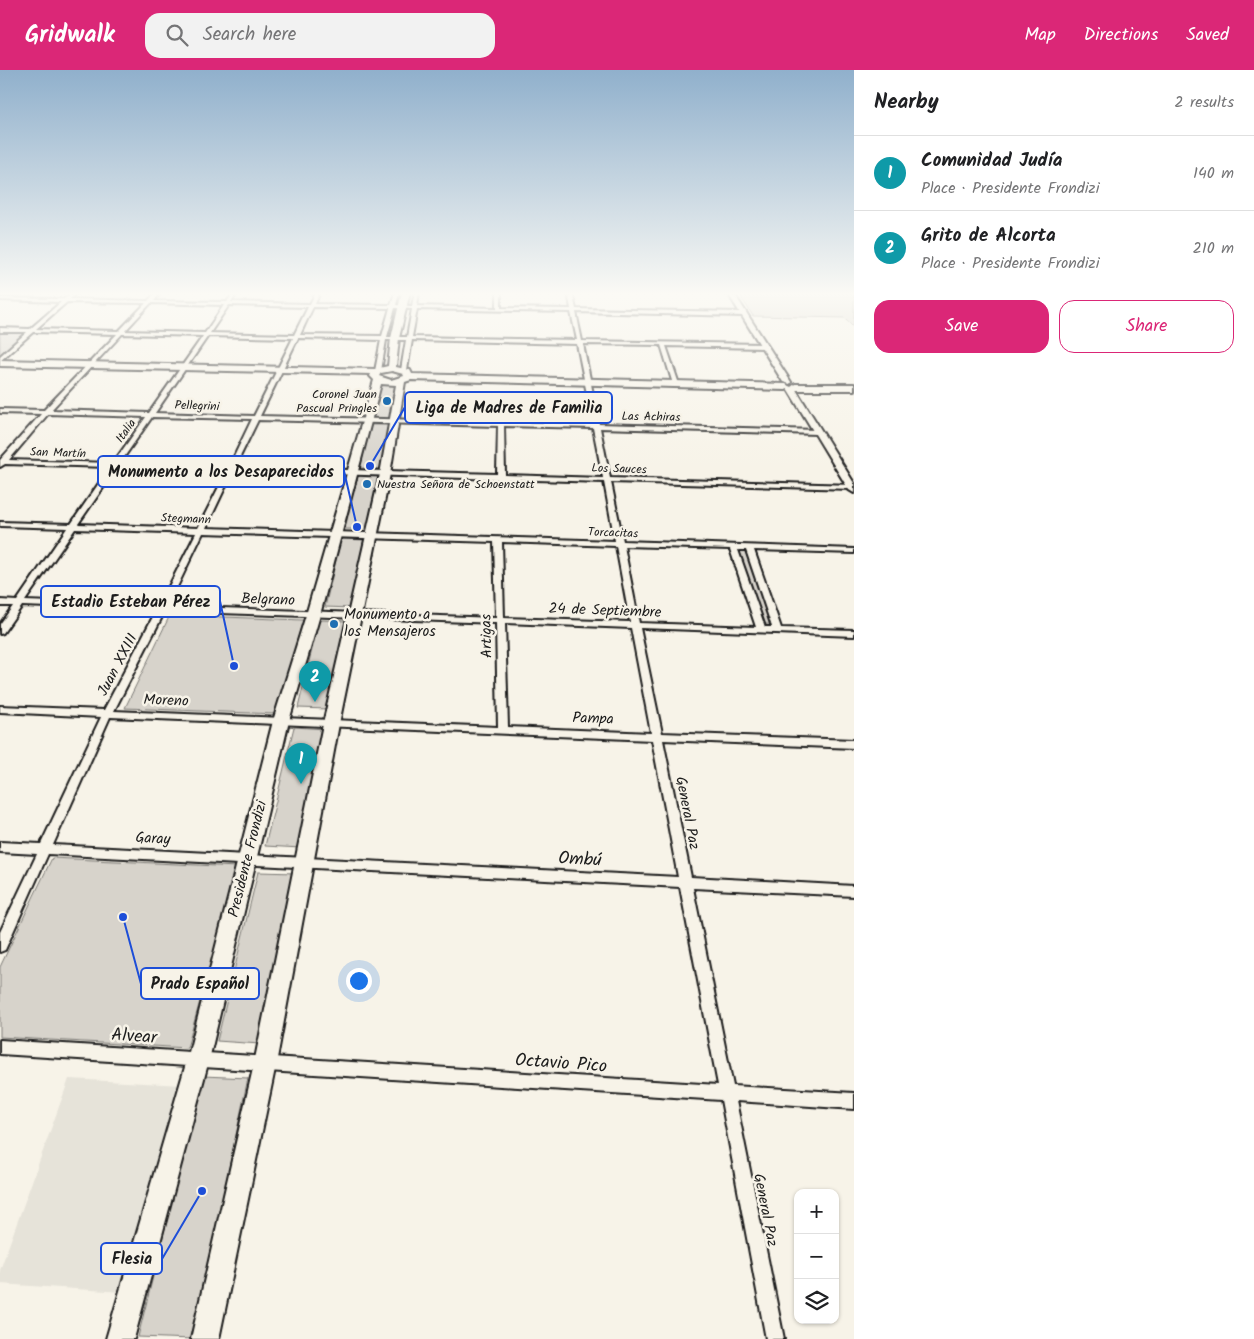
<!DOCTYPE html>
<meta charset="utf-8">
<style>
body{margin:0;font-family:Kalam,sans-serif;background:#f2f2f2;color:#202124}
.controls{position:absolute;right:15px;bottom:15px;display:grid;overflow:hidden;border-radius:10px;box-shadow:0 1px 4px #0004}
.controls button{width:45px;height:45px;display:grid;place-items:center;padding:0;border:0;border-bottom:1px solid #e0e0e0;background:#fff;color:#202124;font:25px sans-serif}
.you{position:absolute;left:358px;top:910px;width:18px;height:18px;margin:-12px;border:4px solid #fff;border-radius:50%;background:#1a73e8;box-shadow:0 0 0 8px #1a73e833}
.badge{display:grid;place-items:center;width:32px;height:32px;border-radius:50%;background:#db2777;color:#fff;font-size:16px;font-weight:700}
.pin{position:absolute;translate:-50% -41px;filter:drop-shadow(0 1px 2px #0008)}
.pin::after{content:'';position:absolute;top:26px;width:18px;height:15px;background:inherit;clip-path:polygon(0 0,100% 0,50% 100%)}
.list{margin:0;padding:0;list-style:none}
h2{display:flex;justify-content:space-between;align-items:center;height:65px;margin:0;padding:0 20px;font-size:21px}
h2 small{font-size:16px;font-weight:400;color:#757577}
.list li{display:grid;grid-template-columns:32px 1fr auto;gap:15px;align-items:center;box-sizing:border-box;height:75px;padding:0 20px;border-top:1px solid #e0e0e0}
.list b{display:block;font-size:19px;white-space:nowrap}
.list p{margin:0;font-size:16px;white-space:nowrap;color:#757577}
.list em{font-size:16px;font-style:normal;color:#757577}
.actions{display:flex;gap:10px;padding:15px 20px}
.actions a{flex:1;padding:11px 0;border:1px solid #db2777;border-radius:15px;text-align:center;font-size:18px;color:#db2777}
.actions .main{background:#db2777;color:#fff}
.icon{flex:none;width:28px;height:28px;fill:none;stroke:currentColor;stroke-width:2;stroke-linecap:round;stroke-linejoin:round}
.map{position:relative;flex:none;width:854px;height:1269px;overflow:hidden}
header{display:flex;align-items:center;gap:30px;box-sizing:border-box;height:70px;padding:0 25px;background:#db2777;color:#fff}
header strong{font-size:24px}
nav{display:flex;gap:28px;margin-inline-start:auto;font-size:18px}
.search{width:350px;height:45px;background:#f2f2f2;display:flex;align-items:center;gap:12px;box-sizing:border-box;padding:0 18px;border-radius:15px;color:#757577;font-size:19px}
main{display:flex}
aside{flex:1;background:#fff}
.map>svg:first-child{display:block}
.built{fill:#e6e3d9}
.green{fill:#d7d3cb;stroke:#7a7874}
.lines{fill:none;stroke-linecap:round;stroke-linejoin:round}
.minor-casing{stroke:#1c1c1c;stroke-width:4}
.tertiary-casing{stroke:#1c1c1c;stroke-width:4}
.secondary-casing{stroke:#1c1c1c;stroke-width:4}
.minor{fill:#f7f3e8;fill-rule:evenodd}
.tertiary{fill:#f7f3e8;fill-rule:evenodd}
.secondary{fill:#f7f3e8;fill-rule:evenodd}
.poi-dot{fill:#1f6fb2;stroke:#f7f3e8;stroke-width:2}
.labels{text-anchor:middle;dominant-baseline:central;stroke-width:5;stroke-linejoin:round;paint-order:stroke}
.far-poi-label{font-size:12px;fill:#1c1c1c;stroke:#f7f3e8;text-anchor:end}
.far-street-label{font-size:12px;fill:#1c1c1c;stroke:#f7f3e8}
.street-label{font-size:15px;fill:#1c1c1c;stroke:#f7f3e8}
.poi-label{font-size:15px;fill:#1c1c1c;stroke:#f7f3e8;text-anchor:start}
.near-street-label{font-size:18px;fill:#1c1c1c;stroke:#f7f3e8}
.leader{fill:none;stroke:#1d4ed8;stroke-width:2}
.callout-dot{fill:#1d4ed8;stroke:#f7f3e8;stroke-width:2}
.callout{fill:#f7f3e8;stroke:#1d4ed8;stroke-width:2}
.callout-label{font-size:16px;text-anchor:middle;font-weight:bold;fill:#1c1c1c}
</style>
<header>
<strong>Gridwalk</strong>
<div class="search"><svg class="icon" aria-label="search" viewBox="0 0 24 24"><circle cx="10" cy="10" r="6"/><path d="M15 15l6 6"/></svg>Search here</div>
<nav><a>Map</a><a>Directions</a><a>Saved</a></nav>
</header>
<main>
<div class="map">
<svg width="854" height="1269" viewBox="0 0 854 1269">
<rect width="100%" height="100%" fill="#f7f3e8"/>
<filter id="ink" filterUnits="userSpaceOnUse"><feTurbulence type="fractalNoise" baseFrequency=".02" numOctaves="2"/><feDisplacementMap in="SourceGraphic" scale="10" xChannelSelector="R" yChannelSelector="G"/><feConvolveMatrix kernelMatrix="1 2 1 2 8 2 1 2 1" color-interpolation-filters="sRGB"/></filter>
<g filter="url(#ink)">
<path class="built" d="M 69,1009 L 182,1015 L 122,1222 L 0,1214 L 0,1200 Z"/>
<g class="green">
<path d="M 738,222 L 854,222 L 854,258 L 845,248 L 753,246 Z"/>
<path d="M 0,261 L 26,262 L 0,285 Z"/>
<path d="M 381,312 L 399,313 L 391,349 L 372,349 Z"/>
<path d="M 371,355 L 390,355 L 382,399 L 360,398 Z"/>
<path d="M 357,405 L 379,406 L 368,459 L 345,459 Z"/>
<path d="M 341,469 L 366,470 L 352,538 L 325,537 Z"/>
<path d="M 738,480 L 745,481 L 772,554 L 763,554 Z"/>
<path d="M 170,545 L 303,550 L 276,644 L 125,638 Z"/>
<path d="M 319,550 L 346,551 L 328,639 L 298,638 Z"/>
<path d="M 294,657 L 326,659 L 301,778 L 265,776 Z"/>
<path d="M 52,788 L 237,797 L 187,978 L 0,967 L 0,897 Z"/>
<path d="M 258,802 L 295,803 L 260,974 L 217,971 Z"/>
<path d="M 203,1006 L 248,1008 L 193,1269 L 138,1267 Z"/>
</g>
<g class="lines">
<defs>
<path id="minor" d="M 72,222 L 77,222 L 70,229 L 148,231 L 156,222 L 161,222 L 154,231 L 227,232 L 234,222 L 238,222 L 231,232 L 310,234 L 316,222 L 320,222 L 315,234 L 391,235 L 395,222 L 399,222 L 396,235 L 412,236 L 415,222 L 419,222 L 417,236 L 497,238 L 497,222 L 501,222 L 501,238 L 571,239 L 568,222 L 572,222 L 576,239 L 744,242 L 747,244 L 744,246 L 576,242 L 582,271 L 764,274 L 767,276 L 764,278 L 666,276 L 679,314 L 676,316 L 673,314 L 661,275 L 583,274 L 599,354 L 818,360 L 821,362 L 818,364 L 600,358 L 610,408 L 854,415 L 854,419 L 852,419 L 611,412 L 623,471 L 854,479 L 854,483 L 754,480 L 781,558 L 854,560 L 854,566 L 640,558 L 662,663 L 854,670 L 854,678 L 663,670 L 691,807 L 854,816 L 854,826 L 693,818 L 733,1016 L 854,1023 L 854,1039 L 736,1031 L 784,1269 L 766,1269 L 721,1030 L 0,984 L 0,970 L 718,1015 L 680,817 L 48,784 L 5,880 L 0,882 L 0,862 L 37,784 L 0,782 L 0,772 L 41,774 L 101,647 L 0,642 L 0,636 L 104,640 L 156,541 L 22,536 L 3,563 L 0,564 L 0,554 L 13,536 L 0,536 L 0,530 L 17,531 L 67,458 L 0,456 L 0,452 L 71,454 L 110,397 L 5,394 L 0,397 L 0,390 L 41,344 L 0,343 L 0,339 L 44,340 L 117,264 L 33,262 L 0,291 L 0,286 L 27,262 L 0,262 L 0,258 L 30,259 L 61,232 L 0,230 L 0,228 L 64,229 ZM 67,232 L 146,233 L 119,261 L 36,259 ZM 151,233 L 224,235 L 205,263 L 125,261 ZM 229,235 L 308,237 L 294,265 L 210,263 ZM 313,237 L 390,238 L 382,266 L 300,265 ZM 395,238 L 412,239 L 407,267 L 387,267 ZM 417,239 L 571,242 L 577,270 L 412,267 ZM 122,264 L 203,266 L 149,343 L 51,340 ZM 208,266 L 293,268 L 254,346 L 155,343 ZM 298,268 L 381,270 L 375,301 L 378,303 L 381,301 L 386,270 L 406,270 L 401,300 L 404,302 L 407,300 L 412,270 L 577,274 L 593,354 L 260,346 ZM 48,344 L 146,347 L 113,393 L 9,390 ZM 152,347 L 252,349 L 229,397 L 120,393 ZM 258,350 L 498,356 L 497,404 L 235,397 ZM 504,356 L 593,358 L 603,408 L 505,405 ZM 117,398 L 227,401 L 198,458 L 78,454 ZM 233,401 L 604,412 L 615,471 L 206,458 ZM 75,459 L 196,463 L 159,536 L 25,531 ZM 203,463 L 494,472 L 496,548 L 168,536 ZM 502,472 L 616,476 L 630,552 L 504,548 ZM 624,476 L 730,479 L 756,557 L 639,553 ZM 738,480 L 746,480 L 772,557 L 765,557 ZM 165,541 L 496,553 L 498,657 L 114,641 ZM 505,553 L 631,558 L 651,663 L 508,657 ZM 110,647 L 652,670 L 678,807 L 53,775 Z"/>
<g id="tertiary">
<path d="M 727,222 L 733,222 L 791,312 L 790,314 L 783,312 Z"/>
<path d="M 788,316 L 795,318 L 854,413 L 854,423 L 849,420 L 787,318 Z"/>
</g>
<g id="secondary">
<path d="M 402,222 L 410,222 L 399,268 L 396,297 L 410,300 L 412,304 L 786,314 L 790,317 L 786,320 L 411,310 L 405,312 L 390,404 L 339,654 L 276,994 L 219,1269 L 191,1269 L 254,994 L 323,654 L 380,404 L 396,315 L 381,314 L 320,545 L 289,651 L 209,990 L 134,1269 L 106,1269 L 187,990 L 273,651 L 306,545 L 374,310 L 370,306 L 371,304 L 0,296 L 0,290 L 375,299 L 388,296 L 391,268 ZM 392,301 L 403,304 L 404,306 L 391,310 L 379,306 L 381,303 Z"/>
<path d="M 854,314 L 854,320 L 795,320 L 791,317 L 795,314 Z"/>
</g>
</defs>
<use href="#minor" class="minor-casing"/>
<use href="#tertiary" class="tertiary-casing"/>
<use href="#secondary" class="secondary-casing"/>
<use href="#minor" class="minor"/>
<use href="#tertiary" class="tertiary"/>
<use href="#secondary" class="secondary"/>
</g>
</g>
<linearGradient id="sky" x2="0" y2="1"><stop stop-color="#90b0cc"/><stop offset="0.56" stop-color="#fbfaf5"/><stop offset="1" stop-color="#fbfaf5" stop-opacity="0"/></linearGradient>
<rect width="854" height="400" fill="url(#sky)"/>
<g class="poi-dot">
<circle cx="387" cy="331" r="5"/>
<circle cx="367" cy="414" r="5"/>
<circle cx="334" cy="554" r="5"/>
</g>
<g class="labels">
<g class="far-poi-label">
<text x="377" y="324">Coronel Juan<tspan x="377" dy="14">Pascual Pringles</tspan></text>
<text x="377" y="414" text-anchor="start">Nuestra Señora de Schoenstatt</text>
</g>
<g class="far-street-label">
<text transform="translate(197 336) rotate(2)">Pellegrini</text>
<text transform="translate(651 347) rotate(1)">Las Achiras</text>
<text transform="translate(126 361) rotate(-55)">Italia</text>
<text transform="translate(58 383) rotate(2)">San Martín</text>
<text transform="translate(619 399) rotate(2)">Los Sauces</text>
<text transform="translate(186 449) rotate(2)">Stegmann</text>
<text transform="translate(613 463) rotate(2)">Torcacitas</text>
</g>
<g class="street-label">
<text transform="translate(268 530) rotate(2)">Belgrano</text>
<text transform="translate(605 541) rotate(2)">24 de Septiembre</text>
<text transform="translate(487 566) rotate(-91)">Artigas</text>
<text transform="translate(118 595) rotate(-62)">Juan XXIII</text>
<text transform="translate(166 631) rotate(2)">Moreno</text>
<text transform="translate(593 649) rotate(2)">Pampa</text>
<text transform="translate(687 743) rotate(79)">General Paz</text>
<text transform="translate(153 769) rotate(3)">Garay</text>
<text transform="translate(248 789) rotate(-76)">Presidente Frondizi</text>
<text transform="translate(765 1140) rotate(79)">General Paz</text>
</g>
<g class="poi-label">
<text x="344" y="545">Monumento a<tspan x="344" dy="17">los Mensajeros</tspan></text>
</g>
<g class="near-street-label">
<text transform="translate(580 790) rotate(3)">Ombú</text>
<text transform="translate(134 967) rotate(4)">Alvear</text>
<text transform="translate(561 994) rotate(4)">Octavio Pico</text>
</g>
</g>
<path class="leader" d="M370 396L405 337M357 457L344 401M234 596L220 531M123 847L141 914M202 1121L162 1189"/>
<g class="callout-dot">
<circle cx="370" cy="396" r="5"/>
<circle cx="357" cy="457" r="5"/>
<circle cx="234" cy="596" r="5"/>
<circle cx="123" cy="847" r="5"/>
<circle cx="202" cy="1121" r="5"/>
</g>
<g class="callout">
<rect x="405" y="322" width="207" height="31" rx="5"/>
<rect x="98" y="386" width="246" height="31" rx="5"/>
<rect x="41" y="516" width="179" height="31" rx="5"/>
<rect x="141" y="898" width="118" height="31" rx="5"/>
<rect x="101" y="1173" width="61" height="31" rx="5"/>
</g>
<g class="callout-label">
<text x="509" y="343">Liga de Madres de Familia</text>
<text x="221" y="407">Monumento a los Desaparecidos</text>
<text x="131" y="537">Estadio Esteban Pérez</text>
<text x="200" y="919">Prado Español</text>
<text x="132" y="1194">Flesia</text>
</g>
</svg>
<div class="controls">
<button>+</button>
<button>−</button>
<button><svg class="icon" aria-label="layers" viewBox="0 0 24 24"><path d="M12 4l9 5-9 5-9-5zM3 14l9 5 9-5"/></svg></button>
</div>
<div class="you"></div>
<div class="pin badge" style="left:301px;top:714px;background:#0f9aa8">1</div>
<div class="pin badge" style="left:315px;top:632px;background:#0f9aa8">2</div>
</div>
<aside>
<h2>Nearby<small>2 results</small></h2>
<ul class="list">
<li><span class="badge" style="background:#0f9aa8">1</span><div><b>Comunidad Judía</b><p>Place · Presidente Frondizi</p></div><em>140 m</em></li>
<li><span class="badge" style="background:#0f9aa8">2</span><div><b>Grito de Alcorta</b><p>Place · Presidente Frondizi</p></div><em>210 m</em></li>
</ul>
<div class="actions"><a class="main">Save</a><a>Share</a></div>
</aside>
</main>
